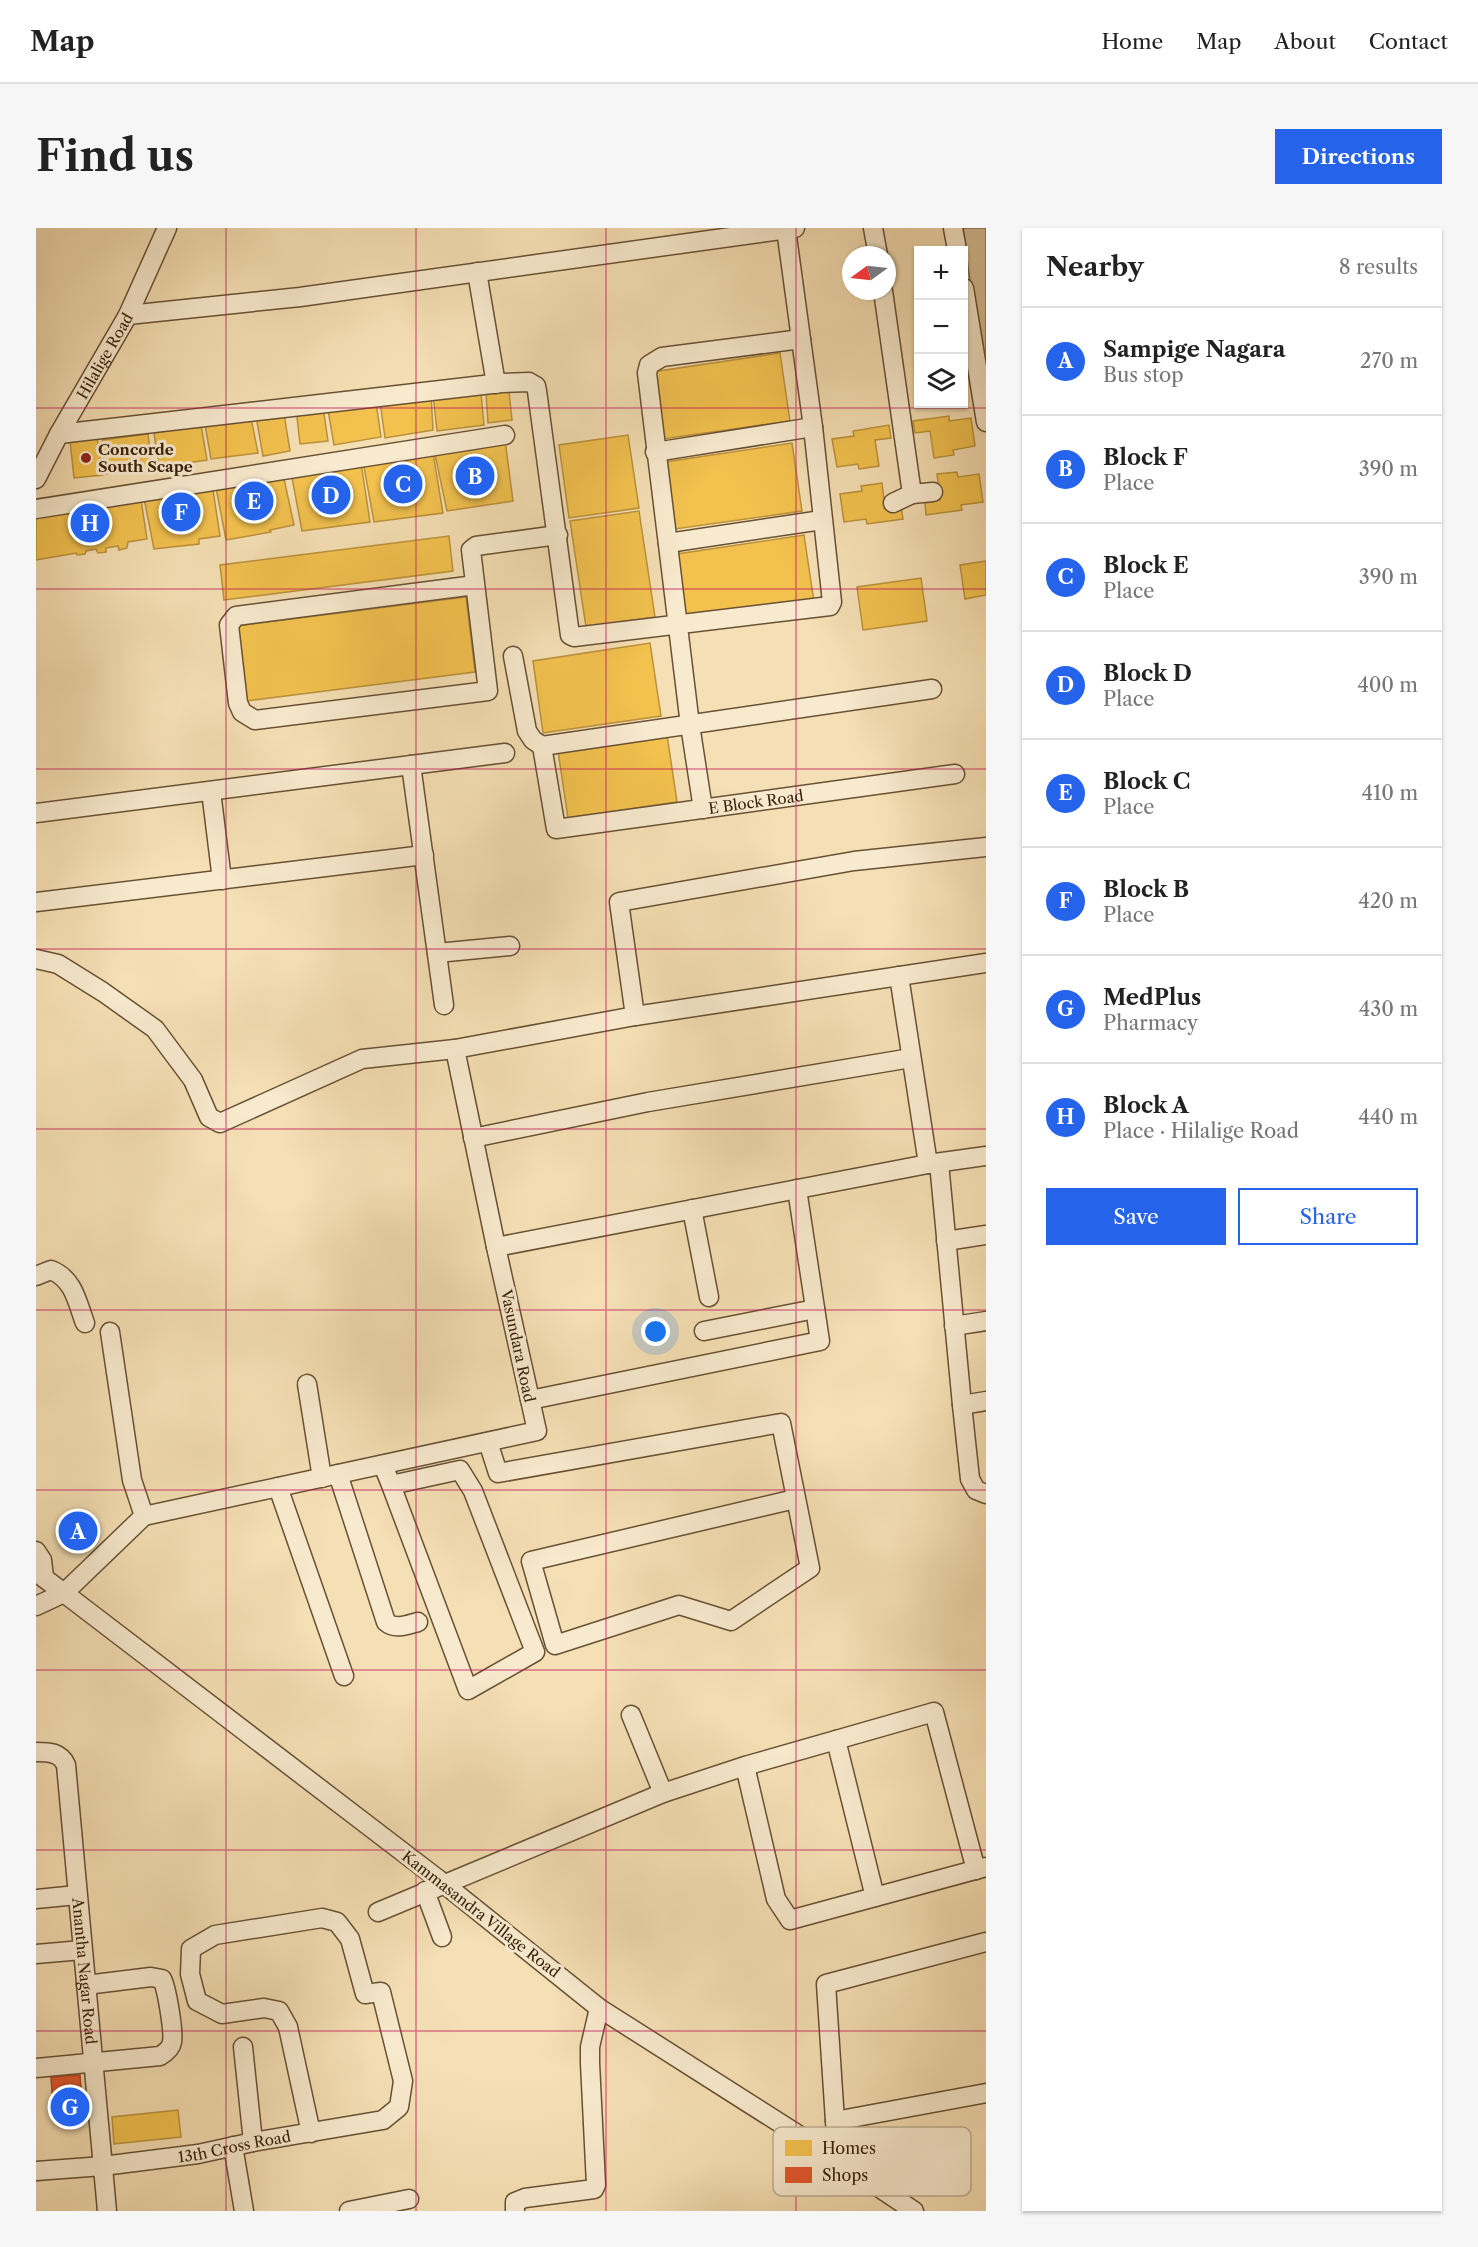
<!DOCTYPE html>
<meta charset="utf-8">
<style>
body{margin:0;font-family:"Libre Caslon Text",serif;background:#f6f6f6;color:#222}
.controls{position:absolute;right:18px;top:18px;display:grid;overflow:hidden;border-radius:0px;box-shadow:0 2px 4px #0004}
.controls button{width:54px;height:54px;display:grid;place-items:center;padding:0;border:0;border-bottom:2px solid #e0e0e0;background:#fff;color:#222;font:30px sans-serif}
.compass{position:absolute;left:806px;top:18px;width:54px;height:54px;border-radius:50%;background:#fff;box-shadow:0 2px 4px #0004;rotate:255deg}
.you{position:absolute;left:620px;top:1104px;width:21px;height:21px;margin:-15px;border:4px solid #fff;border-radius:50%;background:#1a73e8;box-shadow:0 0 0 9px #1a73e833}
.badge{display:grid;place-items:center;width:39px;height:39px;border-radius:50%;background:#2563eb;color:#fff;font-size:20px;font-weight:700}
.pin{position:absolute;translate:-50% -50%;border:3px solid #fff;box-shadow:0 2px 6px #0006}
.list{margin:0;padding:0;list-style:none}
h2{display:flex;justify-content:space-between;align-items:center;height:78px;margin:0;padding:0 24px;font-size:26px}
h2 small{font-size:20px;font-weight:400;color:#767676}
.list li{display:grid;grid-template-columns:39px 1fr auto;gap:18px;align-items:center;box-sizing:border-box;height:108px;padding:0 24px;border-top:2px solid #e0e0e0}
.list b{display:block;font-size:22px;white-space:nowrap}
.list p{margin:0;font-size:20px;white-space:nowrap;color:#767676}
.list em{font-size:20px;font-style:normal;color:#767676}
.actions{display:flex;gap:12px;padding:18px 24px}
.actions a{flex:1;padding:14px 0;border:2px solid #2563eb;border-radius:0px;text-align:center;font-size:21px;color:#2563eb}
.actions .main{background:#2563eb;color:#fff}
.icon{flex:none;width:33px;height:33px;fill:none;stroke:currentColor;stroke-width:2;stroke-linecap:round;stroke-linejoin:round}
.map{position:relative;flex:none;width:950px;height:1983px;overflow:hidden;border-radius:0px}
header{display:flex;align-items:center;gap:36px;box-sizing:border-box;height:84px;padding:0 30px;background:#fff;border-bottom:2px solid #e0e0e0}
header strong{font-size:28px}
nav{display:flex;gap:33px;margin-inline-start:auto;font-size:21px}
.intro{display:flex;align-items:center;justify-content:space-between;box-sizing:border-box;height:144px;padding:0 36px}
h1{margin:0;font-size:42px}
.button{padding:15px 27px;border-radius:0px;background:#2563eb;color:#fff;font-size:21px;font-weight:700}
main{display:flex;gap:36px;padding:0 36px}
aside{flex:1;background:#fff;border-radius:0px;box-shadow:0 2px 4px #0004}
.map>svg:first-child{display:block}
.green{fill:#d5bf97;stroke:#877050;stroke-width:1.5}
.homes{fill:#f2c14e;stroke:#ba913a;stroke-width:1.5}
.shops{fill:#e4572e;stroke:#b14723;stroke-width:1.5}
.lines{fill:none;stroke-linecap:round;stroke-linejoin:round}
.minor-casing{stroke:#685134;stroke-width:21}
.minor{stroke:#f8eace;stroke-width:18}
.grid{fill:none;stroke:#c2185b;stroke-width:1.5;stroke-opacity:0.55}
.poi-dot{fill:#8f2418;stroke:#f8eace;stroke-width:2}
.labels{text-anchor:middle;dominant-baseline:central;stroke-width:6;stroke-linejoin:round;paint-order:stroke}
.street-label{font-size:15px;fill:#39220a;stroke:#f8eace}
.poi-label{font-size:15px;font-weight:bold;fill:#39220a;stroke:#f8eace;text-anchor:start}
.key{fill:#f8eace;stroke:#bfae93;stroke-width:1.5}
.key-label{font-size:16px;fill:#39220a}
</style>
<header>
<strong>Map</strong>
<nav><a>Home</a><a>Map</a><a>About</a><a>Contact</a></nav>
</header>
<div class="intro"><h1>Find us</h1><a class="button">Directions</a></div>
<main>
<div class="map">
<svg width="950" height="1983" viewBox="0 0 950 1983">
<rect width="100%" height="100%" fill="#f5dfb4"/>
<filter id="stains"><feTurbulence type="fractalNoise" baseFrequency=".00333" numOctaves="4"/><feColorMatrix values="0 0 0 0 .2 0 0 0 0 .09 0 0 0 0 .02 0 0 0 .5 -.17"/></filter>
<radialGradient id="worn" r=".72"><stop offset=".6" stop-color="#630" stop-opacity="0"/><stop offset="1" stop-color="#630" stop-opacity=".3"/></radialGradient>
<path class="green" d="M 927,0 L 950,0 L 950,176 Z"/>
<g class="homes">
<path d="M 744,125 L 754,193 L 626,211 L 616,144 Z"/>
<path d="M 473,163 L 476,192 L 452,195 L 450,165 Z"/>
<path d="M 445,165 L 448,197 L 401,203 L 397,166 Z"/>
<path d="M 395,166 L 397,202 L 349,210 L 344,174 Z"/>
<path d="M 340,174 L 345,209 L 298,217 L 292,182 Z"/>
<path d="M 287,179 L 292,213 L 264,216 L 261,189 L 265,186 Z"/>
<path d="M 248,186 L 254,223 L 227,228 L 220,188 Z"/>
<path d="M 913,188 L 913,193 L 935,190 L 939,218 L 917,222 L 918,227 L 898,230 L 894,203 L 879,205 L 877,193 Z"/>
<path d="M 215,190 L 222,225 L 175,231 L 169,197 Z"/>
<path d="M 165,197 L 171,232 L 123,239 L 118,205 Z"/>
<path d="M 853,197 L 855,210 L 839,212 L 843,238 L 823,241 L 822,236 L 801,239 L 796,211 L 818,208 L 817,203 Z"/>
<path d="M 112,206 L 116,239 L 69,246 L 66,212 Z"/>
<path d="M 592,207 L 603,280 L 533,290 L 523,217 Z"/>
<path d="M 61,209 L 67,247 L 38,250 L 34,213 Z"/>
<path d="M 469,212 L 477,273 L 411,283 L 398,222 Z"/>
<path d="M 756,215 L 766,283 L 639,301 L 629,234 Z"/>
<path d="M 396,219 L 407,285 L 338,294 L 326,228 Z"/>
<path d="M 324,228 L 334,294 L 266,303 L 254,239 Z"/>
<path d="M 245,237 L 258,297 L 234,302 L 235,304 L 190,312 L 178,249 Z"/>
<path d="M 921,244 L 922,249 L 943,246 L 947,274 L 925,277 L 926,282 L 890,287 L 889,275 L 904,272 L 901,246 Z"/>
<path d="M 175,249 L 184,308 L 163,311 L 163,316 L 118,321 L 106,260 Z"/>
<path d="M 846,255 L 849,281 L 865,279 L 867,291 L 831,296 L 830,291 L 808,294 L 804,266 L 826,263 L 825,258 Z"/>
<path d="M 104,265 L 111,311 L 92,314 L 91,320 L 83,322 L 82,318 L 70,320 L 70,324 L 62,325 L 60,321 L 50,323 L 49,326 L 41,327 L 40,325 L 0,332 L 0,280 Z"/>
<path d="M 603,283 L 619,389 L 550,399 L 534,293 Z"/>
<path d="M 768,307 L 778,374 L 651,393 L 641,326 Z"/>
<path d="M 413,308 L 417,343 L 188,372 L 184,337 Z"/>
<path d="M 950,333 L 950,367 L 929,371 L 924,337 Z"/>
<path d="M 885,350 L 891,393 L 827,402 L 821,359 Z"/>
<path d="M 430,369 L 439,444 L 211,473 L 201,398 Z"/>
<path d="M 614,415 L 625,488 L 507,505 L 497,433 Z"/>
<path d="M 631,507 L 641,574 L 532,590 L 522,523 Z"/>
<path d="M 142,1882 L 145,1909 L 78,1916 L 76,1889 Z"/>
</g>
<path class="shops" d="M 44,1847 L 47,1890 L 18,1892 L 15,1849 Z"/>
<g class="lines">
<defs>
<g id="minor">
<path d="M 837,0 L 842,27"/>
<path d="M 917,0 L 921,22"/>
<path d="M 441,44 L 460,156"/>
<path d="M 928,60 L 950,194"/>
<path d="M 847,63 L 876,266 L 857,275"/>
<path d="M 92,87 L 264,69 L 759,0"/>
<path d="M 23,206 L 465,155 L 493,154 L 500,158 L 501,163 L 534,407 L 538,409 L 794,378 L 796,374 L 777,199 L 750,1"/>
<path d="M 619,224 L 777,199"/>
<path id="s1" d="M 0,251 L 23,206 L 92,87 L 131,0"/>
<path d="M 876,266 L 897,264"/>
<path d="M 0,281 L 469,207"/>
<path d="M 632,315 L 786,292"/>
<path d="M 439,357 L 200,388 L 193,397 L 202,475 L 206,484 L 219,492 L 452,463 L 435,322 L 440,318 L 522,307"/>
<path d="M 477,428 L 491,503 L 497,512 L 506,518"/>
<path id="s2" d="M 896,461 L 506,518 L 520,601 L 919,546"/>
<path d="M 375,537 L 408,777"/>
<path d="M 175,563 L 186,652"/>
<path d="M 667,581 L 654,497 L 611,145 L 613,137 L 626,129 L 765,111"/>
<path d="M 0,585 L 469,525"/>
<path d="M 0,674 L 388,627"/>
<path d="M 401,725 L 474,718"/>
<path d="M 0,731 L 22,736 L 67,764 L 119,801 L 157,852 L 173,889 L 184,895 L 326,831 L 419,821 L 599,788 L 950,735"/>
<path d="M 863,748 L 892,936"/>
<path d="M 599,788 L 583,674 L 818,633 L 950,619"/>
<path d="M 419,821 L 460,1019"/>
<path d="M 437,910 L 612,874 L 875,830"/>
<path d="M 903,935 L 926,1177 L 950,1173"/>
<path d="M 656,981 L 673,1069"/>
<path d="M 910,1013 L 950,1007"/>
<path d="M 0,1048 L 15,1042 C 38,1051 41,1074 49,1095"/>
<path d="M 918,1098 L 950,1093"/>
<path d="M 668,1103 L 779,1081"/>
<path d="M 74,1104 L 96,1252 L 108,1288"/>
<path d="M 271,1156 L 286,1250"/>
<path d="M 494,1172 L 784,1113 L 761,961"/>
<path d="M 926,1177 L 934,1251 L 940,1262 L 950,1266"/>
<path d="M 452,1214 L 462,1245 L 745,1195 L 774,1340 L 695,1393 L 643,1377 L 519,1417 L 495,1333 L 759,1271"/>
<path d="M 347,1237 L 355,1257 L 432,1462 L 499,1424 L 437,1263 L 424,1242 L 355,1257"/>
<path d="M 302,1246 L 350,1394 C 359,1402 371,1397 382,1394"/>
<path d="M 242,1259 L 308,1448"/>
<path d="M 0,1323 L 6,1332 L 8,1349"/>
<path d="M 0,1344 L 28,1365 L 0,1378"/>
<path d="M 595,1487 L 627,1565"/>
<path d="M 800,1512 L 839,1669"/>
<path id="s3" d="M 0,1524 C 13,1524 24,1524 30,1537 L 71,1983"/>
<path d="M 709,1538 L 740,1671 L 754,1692 L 950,1639"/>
<path d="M 389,1663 L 406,1709"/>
<path d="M 0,1671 L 41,1667"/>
<path d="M 342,1684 L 627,1565 L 709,1538 L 898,1484 L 940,1642"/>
<path d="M 950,1714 L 790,1756 L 799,1893 L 950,1865"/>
<path d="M 0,1726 L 46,1722"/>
<path d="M 207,1819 L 217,1914"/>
<path d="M 0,1840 L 124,1828 C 129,1825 135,1821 136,1814 C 138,1804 131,1761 126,1751 L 115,1749 L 50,1757"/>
<path d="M 799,1893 L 802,1932"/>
<path d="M 197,1918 L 208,1983"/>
<path id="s4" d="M 0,1943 L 67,1938 L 162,1926 L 217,1914 L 347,1892 L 363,1879 L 367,1853 L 345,1764 L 329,1766 L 314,1711 L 301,1694 L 286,1690 L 179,1707 L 155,1721 L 154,1746 L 161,1773 L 186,1786 L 228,1780 L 243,1783 L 252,1799 L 275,1905"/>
<path d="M 313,1983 L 373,1971"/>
<path d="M 479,1983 L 479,1974 L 489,1970 L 558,1961 L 560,1957 L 554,1835 L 554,1819 L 563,1780"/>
<path d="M 878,1983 L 802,1932 L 563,1780 L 402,1651 L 28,1365 L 108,1288 L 501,1203 L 460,1019 L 892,936 L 950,928"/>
</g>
</defs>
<use href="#minor" class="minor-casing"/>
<use href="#minor" class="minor"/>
</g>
<path class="grid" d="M 190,0 L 190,1983M 380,0 L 380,1983M 570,0 L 570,1983M 760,0 L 760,1983M 0,180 L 950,180M 0,361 L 950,361M 0,541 L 950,541M 0,721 L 950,721M 0,901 L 950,901M 0,1082 L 950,1082M 0,1262 L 950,1262M 0,1442 L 950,1442M 0,1622 L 950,1622M 0,1803 L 950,1803"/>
<circle class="poi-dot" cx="50" cy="230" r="6"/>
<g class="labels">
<g class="street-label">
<text stroke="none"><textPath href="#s1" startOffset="141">Hilalige Road</textPath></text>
<text stroke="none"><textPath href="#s2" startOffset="680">E Block Road</textPath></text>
<text transform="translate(482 1118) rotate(78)">Vasundara Road</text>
<text transform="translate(445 1686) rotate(38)">Kammasandra Village Road</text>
<text stroke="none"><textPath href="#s3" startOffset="242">Anantha Nagar Road</textPath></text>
<text stroke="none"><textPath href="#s4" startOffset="200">13th Cross Road</textPath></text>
</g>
<g class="poi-label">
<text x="62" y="221">Concorde<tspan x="62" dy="17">South Scape</tspan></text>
</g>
</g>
<rect x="737" y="1899" width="198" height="69" rx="9" class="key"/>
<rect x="749" y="1912" width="27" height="16" fill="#f2c14e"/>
<rect x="749" y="1939" width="27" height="16" fill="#e4572e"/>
<g class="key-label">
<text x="786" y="1926">Homes</text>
<text x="786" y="1953">Shops</text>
</g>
<rect width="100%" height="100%" filter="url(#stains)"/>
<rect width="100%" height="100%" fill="url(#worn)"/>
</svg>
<div class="controls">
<button>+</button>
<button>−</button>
<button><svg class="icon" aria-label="layers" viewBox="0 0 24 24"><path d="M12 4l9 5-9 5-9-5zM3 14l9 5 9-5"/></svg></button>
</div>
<svg class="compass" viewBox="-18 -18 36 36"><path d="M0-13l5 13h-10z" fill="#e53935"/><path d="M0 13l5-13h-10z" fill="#767676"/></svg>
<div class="you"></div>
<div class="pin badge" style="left:42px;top:1303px">A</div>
<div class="pin badge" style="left:439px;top:248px">B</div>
<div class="pin badge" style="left:367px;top:256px">C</div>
<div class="pin badge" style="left:295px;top:267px">D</div>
<div class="pin badge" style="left:218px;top:273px">E</div>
<div class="pin badge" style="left:145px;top:284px">F</div>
<div class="pin badge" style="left:34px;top:1879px">G</div>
<div class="pin badge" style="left:54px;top:295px">H</div>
</div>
<aside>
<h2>Nearby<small>8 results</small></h2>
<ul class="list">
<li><span class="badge">A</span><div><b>Sampige Nagara</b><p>Bus stop</p></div><em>270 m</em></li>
<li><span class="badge">B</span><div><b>Block F</b><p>Place</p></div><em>390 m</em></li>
<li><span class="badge">C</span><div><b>Block E</b><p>Place</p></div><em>390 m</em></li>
<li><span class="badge">D</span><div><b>Block D</b><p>Place</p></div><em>400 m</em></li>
<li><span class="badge">E</span><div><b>Block C</b><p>Place</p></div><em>410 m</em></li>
<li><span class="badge">F</span><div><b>Block B</b><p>Place</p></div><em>420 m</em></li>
<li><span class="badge">G</span><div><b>MedPlus</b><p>Pharmacy</p></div><em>430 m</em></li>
<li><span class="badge">H</span><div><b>Block A</b><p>Place · Hilalige Road</p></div><em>440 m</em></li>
</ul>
<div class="actions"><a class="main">Save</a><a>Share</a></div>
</aside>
</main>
